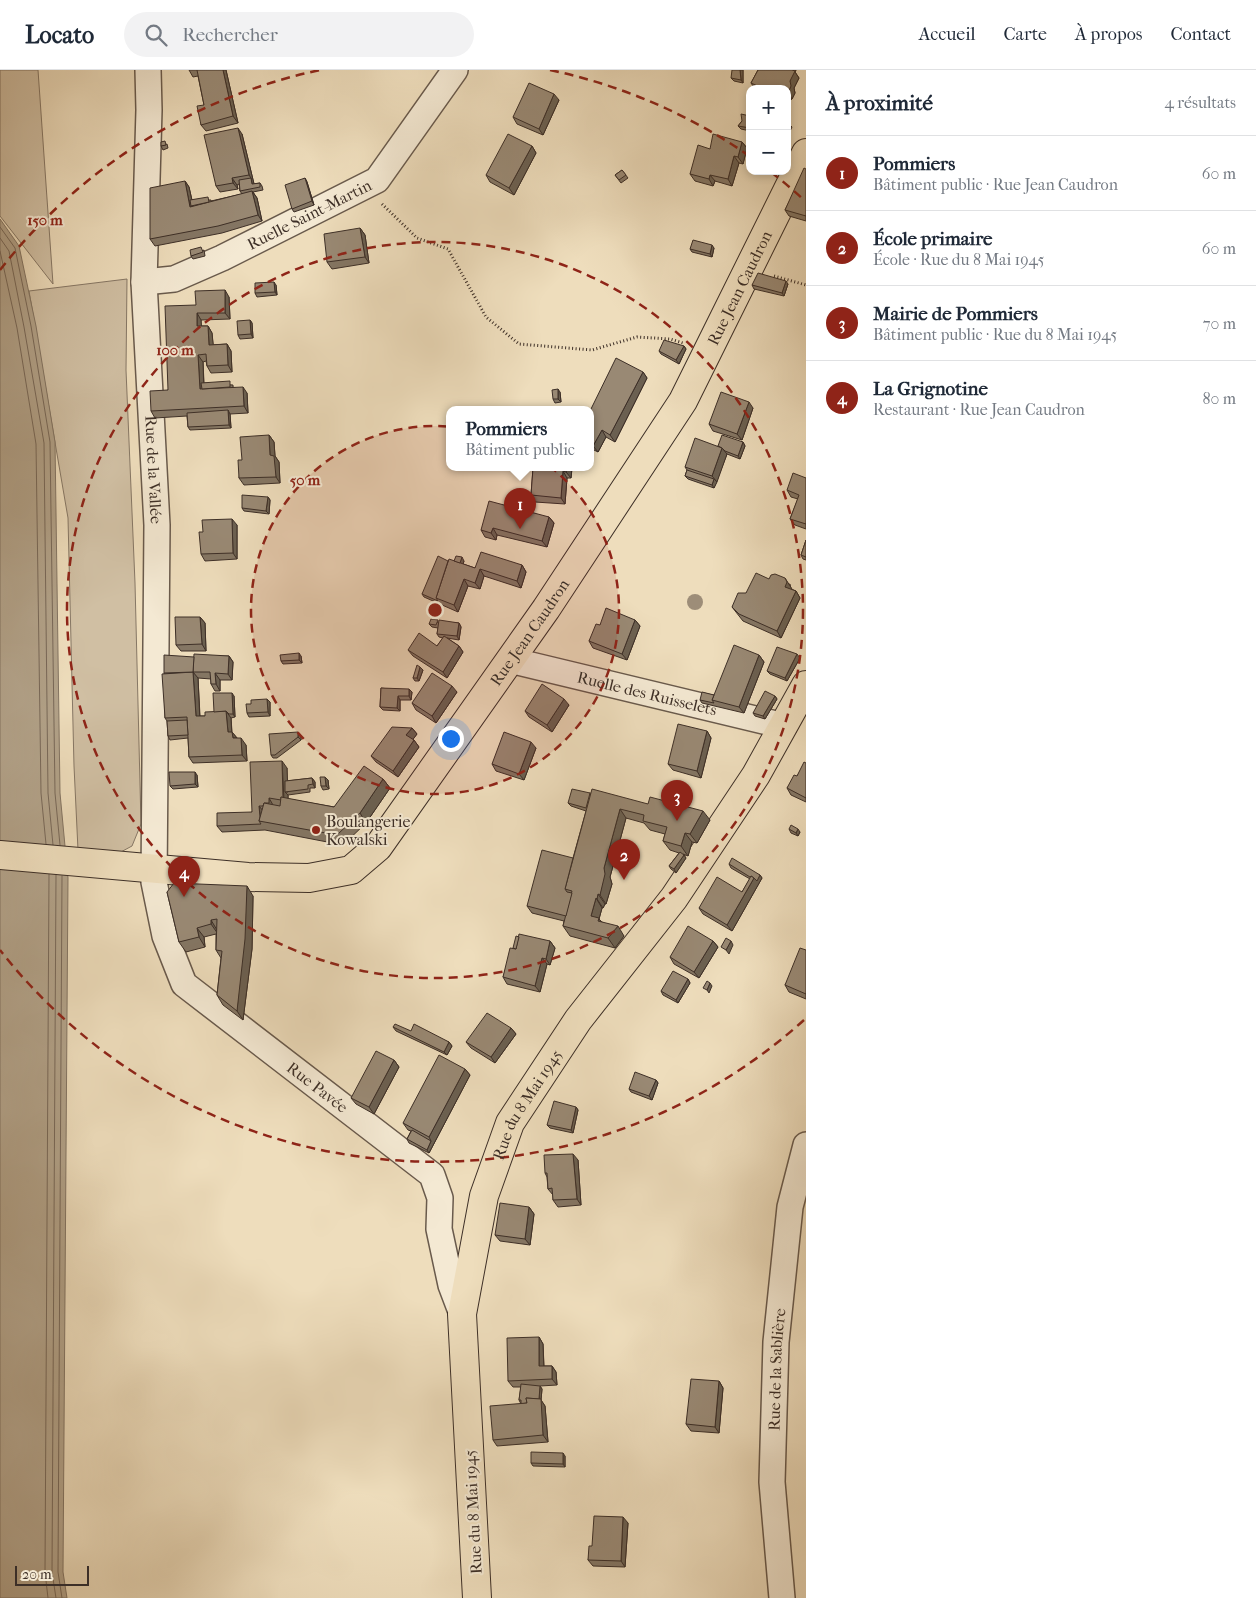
<!DOCTYPE html>
<html lang="fr">
<meta charset="utf-8">
<style>
body{margin:0;font-family:"IM FELL French Canon",serif;background:#f2f2f3;color:#1f2937}
.controls{position:absolute;right:15px;top:15px;display:grid;overflow:hidden;border-radius:10px;box-shadow:0 2px 8px #0003}
.controls button{width:45px;height:45px;display:grid;place-items:center;padding:0;border:0;border-bottom:1px solid #e0e1e3;background:#fff;color:#1f2937;font:25px sans-serif}
.scale{position:absolute;left:15px;bottom:12px;width:74px;box-sizing:border-box;padding-left:5px;border:2px solid #3d2f27;border-top:0;font-size:14px;line-height:18px;white-space:nowrap;color:#3d2f27;-webkit-text-stroke:4px #f4e9d3;paint-order:stroke}
.you{position:absolute;left:450px;top:668px;width:18px;height:18px;margin:-12px;border:4px solid #fff;border-radius:50%;background:#1a73e8;box-shadow:0 0 0 8px #1a73e833}
.badge{display:grid;place-items:center;width:32px;height:32px;border-radius:50%;background:#8f2418;color:#fff;font-size:16px;font-weight:700}
.pin{position:absolute;translate:-50% -41px;filter:drop-shadow(0 1px 2px #0008)}
.pin::after{content:'';position:absolute;top:26px;width:18px;height:15px;background:inherit;clip-path:polygon(0 0,100% 0,50% 100%)}
.popup{position:absolute;left:446px;top:336px;width:148px;height:65px;box-sizing:border-box;display:grid;place-content:center;border-radius:10px;background:#fff;filter:drop-shadow(0 1px 4px #0005);font-size:16px;white-space:nowrap;color:#747a83}
.popup b{font-size:19px;color:#1f2937}
.popup::after{content:'';position:absolute;left:50%;top:100%;margin-left:-10px;border:10px solid transparent;border-top-color:#fff}
.list{margin:0;padding:0;list-style:none}
h2{display:flex;justify-content:space-between;align-items:center;height:65px;margin:0;padding:0 20px;font-size:21px}
h2 small{font-size:16px;font-weight:400;color:#747a83}
.list li{display:grid;grid-template-columns:32px 1fr auto;gap:15px;align-items:center;box-sizing:border-box;height:75px;padding:0 20px;border-top:1px solid #e0e1e3}
.list b{display:block;font-size:19px;white-space:nowrap}
.list p{margin:0;font-size:16px;white-space:nowrap;color:#747a83}
.list em{font-size:16px;font-style:normal;color:#747a83}
.icon{flex:none;width:28px;height:28px;fill:none;stroke:currentColor;stroke-width:2;stroke-linecap:round;stroke-linejoin:round}
.map{position:relative;flex:none;width:806px;height:1528px;overflow:hidden}
header{display:flex;align-items:center;gap:30px;box-sizing:border-box;height:70px;padding:0 25px;background:#fff;border-bottom:1px solid #e0e1e3}
header strong{font-size:24px}
nav{display:flex;gap:28px;margin-inline-start:auto;font-size:18px}
.search{width:350px;height:45px;background:#f2f2f3;display:flex;align-items:center;gap:12px;box-sizing:border-box;padding:0 18px;border-radius:28px;color:#747a83;font-size:19px}
main{display:flex}
aside{flex:1;background:#fff}
.map>svg:first-child{display:block}
.green{fill:#d0bfa3;stroke:#867765}
.water{fill:#b2a289;stroke:#837462}
.lines{fill:none;stroke-linecap:round;stroke-linejoin:round}
.shore{stroke:#786858;stroke-width:1}
.minor-casing{stroke:#695a4c;stroke-width:28}
.major-casing{stroke:#3d2f27;stroke-width:30}
.path{stroke:#3d2f27;stroke-width:3;stroke-dasharray:1 2.5;stroke-linecap:butt}
.minor{stroke:#f4e9d3;stroke-width:25}
.major{stroke:#eeddbc;stroke-width:28}
.tree{fill:#9d8d78}
.wall{fill:#847664;stroke:#3d2f27}
.shaded-wall{fill:#6b6051;stroke:#3d2f27}
.building{fill:#998974;stroke:#3d2f27}
.ring{fill:none;stroke:#8f2418;stroke-width:2.5;stroke-dasharray:9 6}
.poi-dot{fill:#8f2418;stroke:#f4e9d3;stroke-width:2}
.labels{text-anchor:middle;dominant-baseline:central;stroke-width:4;stroke-linejoin:round;paint-order:stroke}
.street-label{font-size:16px;fill:#3d2f27;stroke:#f4e9d3}
.poi-label{font-size:16px;fill:#3d2f27;stroke:#f4e9d3;text-anchor:start}
.centre{fill:#8f2418;stroke:#f4e9d3;stroke-width:2.5}
.ring-label{font-size:15px;text-anchor:middle;font-weight:bold;fill:#8f2418;stroke:#f4e9d3;stroke-width:4;stroke-linejoin:round;paint-order:stroke}
</style>
<header>
<strong>Locato</strong>
<div class="search"><svg class="icon" aria-label="search" viewBox="0 0 24 24"><circle cx="10" cy="10" r="6"/><path d="M15 15l6 6"/></svg>Rechercher</div>
<nav><a>Accueil</a><a>Carte</a><a>À propos</a><a>Contact</a></nav>
</header>
<main>
<div class="map">
<svg width="806" height="1528" viewBox="0 0 806 1528">
<rect width="100%" height="100%" fill="#eeddbc"/>
<filter id="stains"><feTurbulence type="fractalNoise" baseFrequency=".004" numOctaves="4"/><feColorMatrix values="0 0 0 0 .2 0 0 0 0 .09 0 0 0 0 .02 0 0 0 .5 -.17"/></filter>
<radialGradient id="worn" r=".72"><stop offset=".6" stop-color="#630" stop-opacity="0"/><stop offset="1" stop-color="#630" stop-opacity=".3"/></radialGradient>
<g class="green">
<path d="M 0,0 L 38,0 L 53,214 L 0,146 Z"/>
<path d="M 127,209 L 126,300 L 135,513 L 141,754 L 132,776 L 117,784 L 78,780 L 74,696 L 68,448 L 29,221 Z"/>
</g>
<path class="water" d="M 0,149 L 19,176 L 36,256 L 55,372 L 60,723 L 68,808 L 63,1502 L 67,1528 L 0,1528 Z"/>
<g class="lines">
<g class="shore">
<path d="M 0,157 L 15,178 L 31,256 L 50,372 L 55,723 L 60,775"/>
<path d="M 0,168 L 9,181 L 24,257 L 44,373 L 48,723 L 53,775"/>
<path d="M 0,181 L 17,258 L 36,374 L 41,723 L 46,774"/>
<path d="M 48,1528 L 45,1502 L 49,804"/>
<path d="M 56,1528 L 52,1502 L 56,805"/>
<path d="M 62,1528 L 58,1502 L 62,806"/>
</g>
<defs>
<g id="minor">
<path id="s1" d="M 148,0 L 149,40 L 144,212 L 157,455 L 154,812 L 165,866 L 184,914 L 432,1105 L 440,1128 L 439,1159 L 451,1215 L 462,1244"/>
<path id="s2" d="M 144,212 L 174,209 L 222,188 L 377,110 L 455,0"/>
<path id="s3" d="M 510,590 L 784,656"/>
<path id="s4" d="M 782,1528 L 772,1412 L 776,1272 L 790,1137 L 806,1075"/>
</g>
<g id="major">
<path id="s5" d="M 0,785 L 248,807 L 309,808 L 351,800 L 378,777 L 546,539 L 683,331 L 806,83"/>
<path id="s6" d="M 477,1528 L 462,1244 L 484,1126 L 510,1053 L 578,950 L 674,828 L 756,705 L 806,615"/>
</g>
</defs>
<use href="#minor" class="minor-casing"/>
<use href="#major" class="major-casing"/>
<g class="path">
<path d="M 382,134 L 417,168 L 448,179 L 486,247 L 519,274 L 592,280 L 637,267 L 670,269 L 683,273"/>
<path d="M 774,206 L 806,215"/>
</g>
<use href="#minor" class="minor"/>
<use href="#major" class="major"/>
</g>
<circle class="tree" cx="695" cy="532" r="8"/>
<g class="wall">
<path d="M 189,0 L 226,0 L 238,53 L 206,61 L 201,55 L 204,35 L 198,6 L 193,7 Z"/>
<path d="M 743,0 L 743,13 L 734,11 L 731,8 Z"/>
<path d="M 758,0 L 796,0 L 795,2 L 799,8 L 794,18 L 795,23 L 792,29 L 787,33 L 787,19 L 755,19 L 751,13 Z"/>
<path d="M 559,30 L 543,65 L 517,54 L 513,47 Z"/>
<path d="M 750,46 L 750,61 L 741,59 L 738,56 L 742,51 Z"/>
<path d="M 242,64 L 254,114 L 260,113 L 262,116 L 263,120 L 253,122 L 257,128 L 262,151 L 222,163 L 155,176 L 150,169 L 185,111 L 189,117 L 192,130 L 211,130 L 211,131 L 242,124 L 240,121 L 239,114 L 237,115 L 238,119 L 220,122 L 216,116 Z"/>
<path d="M 742,72 L 747,78 L 743,94 L 739,93 L 732,116 L 715,111 L 713,116 L 695,111 L 690,104 L 710,79 Z"/>
<path d="M 167,74 L 168,78 L 163,80 L 161,76 Z"/>
<path d="M 532,76 L 536,83 L 514,125 L 490,112 L 486,105 Z"/>
<path d="M 806,99 L 806,151 L 789,146 L 785,140 Z"/>
<path d="M 622,100 L 628,108 L 621,113 L 615,105 Z"/>
<path d="M 305,108 L 307,112 L 314,135 L 294,142 L 292,139 Z"/>
<path d="M 360,158 L 365,165 L 369,193 L 332,199 L 327,192 Z"/>
<path d="M 714,178 L 712,187 L 692,182 L 690,179 Z"/>
<path d="M 204,180 L 205,186 L 193,189 L 191,186 Z"/>
<path d="M 788,214 L 784,226 L 754,219 L 752,215 Z"/>
<path d="M 276,215 L 277,225 L 257,227 L 255,223 Z"/>
<path d="M 229,227 L 230,249 L 201,250 L 201,256 L 208,256 L 212,263 L 213,275 L 227,274 L 231,281 L 232,302 L 211,303 L 207,296 L 206,291 L 203,292 L 204,313 L 233,315 L 233,317 L 247,323 L 248,343 L 230,344 L 231,358 L 190,360 L 188,357 L 187,346 L 155,348 L 151,341 L 168,320 L 196,235 Z"/>
<path d="M 250,250 L 252,253 L 253,268 L 240,269 L 238,265 Z"/>
<path d="M 684,276 L 686,279 L 679,294 L 661,284 L 659,281 Z"/>
<path d="M 643,302 L 647,308 L 615,372 L 606,367 L 598,382 L 590,378 L 590,341 Z"/>
<path d="M 560,322 L 561,332 L 555,333 L 553,329 Z"/>
<path d="M 753,338 L 742,370 L 713,361 L 709,354 Z"/>
<path d="M 269,365 L 274,372 L 275,386 L 279,392 L 280,413 L 244,415 L 239,408 L 242,390 Z"/>
<path d="M 743,372 L 745,376 L 740,389 L 727,384 L 714,418 L 688,409 L 685,406 L 687,400 L 685,397 L 718,376 Z"/>
<path d="M 533,398 L 572,398 L 571,408 L 567,408 L 565,434 L 535,432 L 531,425 Z"/>
<path d="M 806,408 L 806,459 L 795,455 L 790,449 L 798,429 L 791,427 L 787,420 Z"/>
<path d="M 268,427 L 270,430 L 269,444 L 244,441 L 242,438 Z"/>
<path d="M 549,447 L 554,453 L 547,477 L 497,465 L 496,470 L 485,467 L 481,460 Z"/>
<path d="M 237,455 L 237,489 L 205,491 L 201,484 Z"/>
<path d="M 806,470 L 806,490 L 803,489 L 801,485 Z"/>
<path d="M 448,491 L 464,491 L 463,494 L 475,498 L 522,495 L 526,502 L 521,518 L 484,506 L 480,519 L 468,516 L 458,542 L 424,527 L 422,524 Z"/>
<path d="M 790,514 L 791,519 L 796,521 L 800,528 L 781,568 L 743,551 L 732,537 L 746,523 Z"/>
<path d="M 200,547 L 205,553 L 206,581 L 181,581 L 176,575 Z"/>
<path d="M 635,550 L 640,556 L 627,590 L 593,578 L 589,571 L 600,555 Z"/>
<path d="M 439,552 L 459,553 L 461,557 L 459,570 L 447,568 L 459,576 L 463,582 L 447,608 L 413,586 L 408,580 L 437,576 L 443,568 L 439,567 L 437,564 L 438,558 L 432,557 L 429,554 Z"/>
<path d="M 759,585 L 764,592 L 744,643 L 702,633 L 700,630 L 714,625 Z"/>
<path d="M 229,586 L 233,592 L 232,610 L 220,610 L 220,621 L 215,621 L 211,614 L 211,609 L 198,608 L 200,646 L 205,646 L 214,642 L 234,626 L 235,647 L 231,648 L 232,662 L 237,668 L 246,675 L 247,691 L 193,693 L 189,687 L 188,668 L 170,670 L 168,666 L 167,651 L 165,648 L 164,603 L 194,587 Z"/>
<path d="M 301,586 L 302,593 L 283,594 L 281,591 Z"/>
<path d="M 800,588 L 787,611 L 770,604 L 767,601 Z"/>
<path d="M 420,597 L 423,600 L 419,611 L 415,611 L 413,608 Z"/>
<path d="M 381,618 L 412,622 L 411,630 L 400,630 L 400,641 L 383,640 L 380,637 Z"/>
<path d="M 457,622 L 436,653 L 416,640 L 412,633 Z"/>
<path d="M 775,626 L 777,629 L 765,649 L 755,646 L 753,643 Z"/>
<path d="M 270,632 L 270,646 L 249,647 L 247,643 Z"/>
<path d="M 569,635 L 552,662 L 529,647 L 525,641 Z"/>
<path d="M 412,658 L 417,664 L 413,669 L 419,677 L 398,707 L 376,692 L 371,686 Z"/>
<path d="M 707,661 L 711,668 L 701,708 L 673,700 L 668,694 Z"/>
<path d="M 301,665 L 301,670 L 277,688 L 273,688 L 271,685 Z"/>
<path d="M 536,678 L 524,710 L 496,701 L 492,694 Z"/>
<path d="M 806,693 L 806,732 L 791,725 L 787,718 L 797,706 Z"/>
<path d="M 287,698 L 287,711 L 312,708 L 315,712 L 315,718 L 310,718 L 310,722 L 288,725 L 288,729 L 334,737 L 383,709 L 390,718 L 366,753 L 343,775 L 265,760 L 222,762 L 217,756 L 252,742 Z"/>
<path d="M 197,705 L 198,717 L 173,719 L 170,716 Z"/>
<path d="M 325,707 L 328,710 L 329,719 L 323,720 L 321,716 Z"/>
<path d="M 590,723 L 710,750 L 697,773 L 692,772 L 688,786 L 683,784 L 686,788 L 676,803 L 671,799 L 669,796 L 679,783 L 670,780 L 663,771 L 665,764 L 650,760 L 644,753 L 626,748 L 610,807 L 612,814 L 606,834 L 605,834 L 603,838 L 602,838 L 599,849 L 602,852 L 624,866 L 615,878 L 570,866 L 563,856 L 564,851 L 532,843 L 527,836 L 573,788 L 586,741 L 571,736 L 568,733 Z"/>
<path d="M 789,759 L 800,762 L 798,766 L 791,763 Z"/>
<path d="M 729,794 L 760,805 L 762,808 L 732,861 L 703,844 L 699,838 L 742,822 L 750,809 L 731,798 Z"/>
<path d="M 167,822 L 253,826 L 252,879 L 243,950 L 223,935 L 217,925 L 221,888 L 216,880 L 216,864 L 204,867 L 205,877 L 186,882 L 179,872 Z"/>
<path d="M 550,871 L 555,878 L 550,895 L 547,894 L 540,922 L 507,914 L 503,907 L 513,878 Z"/>
<path d="M 713,871 L 718,877 L 699,908 L 674,894 L 670,887 Z"/>
<path d="M 806,880 L 806,929 L 789,922 L 785,915 Z"/>
<path d="M 688,909 L 690,913 L 678,933 L 663,925 L 661,921 Z"/>
<path d="M 393,957 L 449,972 L 452,976 L 447,985 L 396,961 Z"/>
<path d="M 511,958 L 516,964 L 495,993 L 471,978 L 466,972 Z"/>
<path d="M 394,990 L 399,997 L 374,1044 L 356,1034 L 351,1028 Z"/>
<path d="M 465,999 L 470,1005 L 429,1083 L 409,1073 L 407,1069 L 411,1061 L 408,1060 L 403,1053 Z"/>
<path d="M 656,1010 L 658,1013 L 652,1030 L 631,1022 L 629,1019 Z"/>
<path d="M 576,1037 L 578,1040 L 573,1063 L 550,1058 L 547,1055 Z"/>
<path d="M 578,1090 L 581,1135 L 558,1137 L 553,1130 L 553,1125 L 548,1119 L 547,1107 L 545,1103 Z"/>
<path d="M 529,1137 L 534,1144 L 530,1175 L 500,1171 L 495,1165 Z"/>
<path d="M 539,1267 L 543,1274 L 544,1296 L 552,1296 L 556,1302 L 557,1315 L 540,1316 L 542,1319 L 541,1330 L 545,1336 L 548,1372 L 497,1376 L 493,1370 L 521,1334 L 519,1330 L 521,1317 L 513,1317 L 508,1311 Z"/>
<path d="M 719,1311 L 723,1318 L 719,1363 L 691,1361 L 686,1354 Z"/>
<path d="M 565,1386 L 565,1397 L 533,1396 L 531,1393 Z"/>
<path d="M 628,1453 L 625,1497 L 593,1496 L 588,1490 L 592,1476 Z"/>
</g>
<g class="shaded-wall">
<path d="M 223,0 L 226,0 L 238,53 L 233,46 Z"/>
<path d="M 740,0 L 743,0 L 743,13 L 741,10 Z"/>
<path d="M 790,0 L 796,0 L 795,2 L 799,8 L 794,18 L 795,23 L 792,29 L 788,23 L 790,11 Z"/>
<path d="M 554,24 L 559,30 L 543,65 L 539,59 Z"/>
<path d="M 789,54 L 792,57 L 787,67 L 787,58 Z"/>
<path d="M 238,58 L 242,64 L 255,118 L 252,114 L 251,108 L 249,105 Z"/>
<path d="M 742,72 L 747,78 L 743,94 L 738,87 Z"/>
<path d="M 532,76 L 536,83 L 514,125 L 509,118 Z"/>
<path d="M 734,86 L 739,93 L 732,116 L 728,109 Z"/>
<path d="M 710,105 L 715,111 L 713,116 L 709,109 Z"/>
<path d="M 232,108 L 237,115 L 238,119 L 233,113 Z"/>
<path d="M 305,108 L 307,112 L 314,135 L 312,131 Z"/>
<path d="M 185,111 L 189,117 L 194,140 L 190,137 Z"/>
<path d="M 252,121 L 257,128 L 262,151 L 258,145 Z"/>
<path d="M 360,158 L 365,165 L 369,193 L 365,187 Z"/>
<path d="M 712,175 L 714,178 L 712,187 L 710,184 Z"/>
<path d="M 786,211 L 788,214 L 784,226 L 782,223 Z"/>
<path d="M 274,212 L 276,215 L 277,225 L 275,222 Z"/>
<path d="M 225,220 L 229,227 L 230,249 L 225,243 Z"/>
<path d="M 197,243 L 201,250 L 202,263 L 197,256 Z"/>
<path d="M 250,250 L 252,253 L 253,268 L 251,264 Z"/>
<path d="M 208,256 L 212,263 L 214,282 L 209,275 Z"/>
<path d="M 227,274 L 231,281 L 232,302 L 228,295 Z"/>
<path d="M 684,276 L 686,279 L 679,294 L 676,290 Z"/>
<path d="M 198,285 L 203,292 L 204,322 L 200,319 Z"/>
<path d="M 643,302 L 647,308 L 615,372 L 610,365 Z"/>
<path d="M 243,317 L 247,323 L 248,343 L 244,336 Z"/>
<path d="M 558,319 L 560,322 L 561,332 L 558,329 Z"/>
<path d="M 749,332 L 753,338 L 742,370 L 737,364 Z"/>
<path d="M 228,340 L 230,344 L 231,358 L 229,355 Z"/>
<path d="M 602,360 L 606,367 L 598,382 L 593,376 Z"/>
<path d="M 269,365 L 274,372 L 275,386 L 279,392 L 280,413 L 276,407 L 270,385 Z"/>
<path d="M 743,372 L 745,376 L 740,389 L 738,386 Z"/>
<path d="M 722,378 L 727,384 L 717,412 L 712,406 Z"/>
<path d="M 567,398 L 572,398 L 571,408 L 566,402 Z"/>
<path d="M 563,401 L 567,408 L 565,434 L 561,428 Z"/>
<path d="M 714,409 L 717,412 L 714,418 L 712,415 Z"/>
<path d="M 268,427 L 270,430 L 269,444 L 266,441 Z"/>
<path d="M 549,447 L 554,453 L 547,477 L 542,471 Z"/>
<path d="M 232,449 L 237,455 L 237,489 L 233,483 Z"/>
<path d="M 493,458 L 497,465 L 496,470 L 491,463 Z"/>
<path d="M 462,487 L 464,491 L 462,498 L 459,495 Z"/>
<path d="M 522,495 L 526,502 L 521,518 L 517,511 Z"/>
<path d="M 480,499 L 484,506 L 480,519 L 475,513 Z"/>
<path d="M 785,508 L 792,519 L 790,523 L 785,517 Z"/>
<path d="M 464,509 L 468,516 L 458,542 L 454,535 Z"/>
<path d="M 796,521 L 800,528 L 781,568 L 777,561 Z"/>
<path d="M 200,547 L 205,553 L 206,581 L 202,574 Z"/>
<path d="M 635,550 L 640,556 L 627,590 L 622,584 Z"/>
<path d="M 459,553 L 461,557 L 459,570 L 457,566 Z"/>
<path d="M 459,576 L 463,582 L 447,608 L 443,602 Z"/>
<path d="M 299,583 L 301,586 L 302,593 L 299,590 Z"/>
<path d="M 797,584 L 800,588 L 787,611 L 785,608 Z"/>
<path d="M 759,585 L 764,592 L 744,643 L 739,637 Z"/>
<path d="M 229,586 L 233,592 L 232,610 L 228,604 Z"/>
<path d="M 420,597 L 423,600 L 419,611 L 417,608 Z"/>
<path d="M 193,602 L 198,608 L 200,653 L 196,646 Z"/>
<path d="M 215,603 L 220,610 L 220,621 L 216,614 Z"/>
<path d="M 452,616 L 457,622 L 436,653 L 432,646 Z"/>
<path d="M 409,619 L 412,622 L 411,630 L 409,626 Z"/>
<path d="M 232,623 L 234,626 L 235,647 L 233,644 Z"/>
<path d="M 398,626 L 400,630 L 400,641 L 397,638 Z"/>
<path d="M 775,626 L 777,629 L 765,649 L 763,646 Z"/>
<path d="M 267,629 L 270,632 L 270,646 L 268,642 Z"/>
<path d="M 564,629 L 569,635 L 552,662 L 547,655 Z"/>
<path d="M 226,641 L 231,648 L 232,668 L 228,662 Z"/>
<path d="M 412,658 L 417,664 L 411,672 L 406,665 Z"/>
<path d="M 707,661 L 711,668 L 701,708 L 697,701 Z"/>
<path d="M 232,662 L 237,668 L 233,668 Z"/>
<path d="M 298,662 L 301,665 L 301,670 L 298,667 Z"/>
<path d="M 241,668 L 246,675 L 247,691 L 242,685 Z"/>
<path d="M 414,670 L 419,677 L 398,707 L 393,701 Z"/>
<path d="M 531,672 L 536,678 L 524,710 L 519,704 Z"/>
<path d="M 282,691 L 287,698 L 288,722 L 285,722 L 288,725 L 288,737 L 284,730 Z"/>
<path d="M 195,702 L 197,705 L 198,717 L 195,714 Z"/>
<path d="M 325,707 L 328,710 L 329,719 L 326,716 Z"/>
<path d="M 312,708 L 315,712 L 315,718 L 313,714 Z"/>
<path d="M 383,709 L 390,718 L 366,753 L 360,743 Z"/>
<path d="M 269,728 L 273,735 L 268,736 Z"/>
<path d="M 259,736 L 264,742 L 261,752 Z"/>
<path d="M 620,739 L 626,748 L 610,807 L 612,814 L 606,834 L 600,825 L 604,798 Z"/>
<path d="M 703,741 L 710,750 L 697,773 L 690,764 Z"/>
<path d="M 798,759 L 800,762 L 798,766 L 796,763 Z"/>
<path d="M 685,763 L 692,772 L 688,786 L 681,776 Z"/>
<path d="M 684,785 L 686,788 L 676,803 L 674,799 Z"/>
<path d="M 760,805 L 762,808 L 732,861 L 727,855 L 754,808 Z"/>
<path d="M 247,816 L 253,826 L 252,879 L 243,950 L 237,941 Z"/>
<path d="M 598,824 L 605,834 L 603,838 L 597,829 Z"/>
<path d="M 596,828 L 602,838 L 599,849 L 606,858 L 591,846 Z"/>
<path d="M 211,850 L 217,860 L 218,864 L 211,854 Z"/>
<path d="M 618,856 L 624,866 L 615,878 L 608,868 Z"/>
<path d="M 197,858 L 204,867 L 205,877 L 199,867 Z"/>
<path d="M 550,871 L 555,878 L 550,895 L 546,889 Z"/>
<path d="M 713,871 L 718,877 L 699,908 L 694,902 Z"/>
<path d="M 731,871 L 733,875 L 729,884 L 726,880 Z"/>
<path d="M 542,888 L 547,894 L 540,922 L 535,916 Z"/>
<path d="M 688,909 L 690,913 L 678,933 L 676,930 Z"/>
<path d="M 710,913 L 712,916 L 709,923 L 707,920 Z"/>
<path d="M 511,958 L 516,964 L 495,993 L 491,987 Z"/>
<path d="M 449,972 L 452,976 L 447,985 L 444,982 Z"/>
<path d="M 394,990 L 399,997 L 374,1044 L 369,1037 Z"/>
<path d="M 465,999 L 470,1005 L 429,1083 L 427,1080 L 431,1071 L 429,1067 Z"/>
<path d="M 656,1010 L 658,1013 L 652,1030 L 649,1026 Z"/>
<path d="M 576,1037 L 578,1040 L 573,1063 L 571,1060 Z"/>
<path d="M 573,1084 L 578,1090 L 581,1135 L 577,1129 Z"/>
<path d="M 529,1137 L 534,1144 L 530,1175 L 525,1169 Z"/>
<path d="M 539,1267 L 543,1274 L 544,1302 L 539,1296 Z"/>
<path d="M 552,1296 L 556,1302 L 557,1315 L 552,1309 Z"/>
<path d="M 719,1311 L 723,1318 L 719,1363 L 715,1357 Z"/>
<path d="M 540,1316 L 542,1319 L 541,1330 L 545,1336 L 548,1372 L 543,1365 L 539,1332 Z"/>
<path d="M 563,1383 L 565,1386 L 565,1397 L 563,1394 Z"/>
<path d="M 623,1447 L 628,1453 L 625,1497 L 621,1491 Z"/>
</g>
<g class="building">
<path d="M 197,0 L 223,0 L 233,46 L 201,55 L 197,36 L 204,35 Z"/>
<path d="M 732,0 L 740,0 L 741,10 L 731,8 Z"/>
<path d="M 758,0 L 792,0 L 795,1 L 790,11 L 791,16 L 788,23 L 787,23 L 787,19 L 764,19 L 751,13 Z"/>
<path d="M 529,13 L 554,24 L 539,59 L 513,47 Z"/>
<path d="M 741,44 L 750,46 L 750,58 L 738,56 L 742,51 Z"/>
<path d="M 238,58 L 249,105 L 232,108 L 233,113 L 216,116 L 204,65 Z"/>
<path d="M 508,64 L 532,76 L 509,118 L 486,105 Z"/>
<path d="M 713,64 L 742,72 L 738,87 L 734,86 L 728,109 L 710,105 L 709,109 L 690,104 L 698,75 L 710,79 Z"/>
<path d="M 165,71 L 166,75 L 161,76 L 161,72 Z"/>
<path d="M 804,98 L 806,99 L 806,146 L 785,140 Z"/>
<path d="M 622,100 L 626,105 L 619,110 L 615,105 Z"/>
<path d="M 251,108 L 252,114 L 260,113 L 260,117 L 240,121 L 239,110 Z"/>
<path d="M 305,108 L 312,131 L 292,139 L 285,115 Z"/>
<path d="M 185,111 L 190,137 L 252,121 L 258,145 L 218,156 L 150,169 L 150,118 Z"/>
<path d="M 208,127 L 209,132 L 191,136 L 190,130 Z"/>
<path d="M 360,158 L 365,187 L 327,192 L 324,164 Z"/>
<path d="M 693,170 L 712,175 L 710,184 L 690,179 Z"/>
<path d="M 201,177 L 203,182 L 191,186 L 190,180 Z"/>
<path d="M 758,203 L 786,211 L 782,223 L 752,215 Z"/>
<path d="M 274,212 L 275,222 L 255,223 L 255,213 Z"/>
<path d="M 225,220 L 225,243 L 197,243 L 197,256 L 208,256 L 209,275 L 227,274 L 228,295 L 207,296 L 206,284 L 198,285 L 200,319 L 243,317 L 244,336 L 151,341 L 150,321 L 168,320 L 165,236 L 196,235 L 195,221 Z"/>
<path d="M 250,250 L 251,264 L 238,265 L 237,251 Z"/>
<path d="M 664,270 L 684,276 L 676,290 L 659,281 Z"/>
<path d="M 616,288 L 643,302 L 610,365 L 602,360 L 593,376 L 590,374 L 590,341 Z"/>
<path d="M 230,311 L 230,317 L 202,319 L 201,313 Z"/>
<path d="M 558,319 L 558,329 L 553,329 L 552,320 Z"/>
<path d="M 721,322 L 749,332 L 737,364 L 709,354 Z"/>
<path d="M 228,340 L 229,355 L 188,357 L 187,343 Z"/>
<path d="M 269,365 L 270,385 L 274,386 L 276,407 L 239,408 L 238,390 L 242,390 L 240,367 Z"/>
<path d="M 722,365 L 743,372 L 738,386 L 725,381 L 722,378 L 718,376 Z"/>
<path d="M 695,368 L 722,378 L 712,406 L 685,397 Z"/>
<path d="M 533,398 L 567,398 L 566,402 L 563,401 L 561,428 L 531,425 Z"/>
<path d="M 687,400 L 714,409 L 712,415 L 685,406 Z"/>
<path d="M 793,403 L 806,408 L 806,454 L 790,449 L 799,425 L 787,420 Z"/>
<path d="M 242,425 L 268,427 L 266,441 L 242,438 Z"/>
<path d="M 489,431 L 549,447 L 542,471 L 493,458 L 491,463 L 481,460 Z"/>
<path d="M 232,449 L 233,483 L 201,484 L 199,462 L 203,462 L 202,450 Z"/>
<path d="M 806,470 L 806,487 L 801,485 Z"/>
<path d="M 481,482 L 522,495 L 517,511 L 480,499 L 475,513 L 464,509 L 454,535 L 436,528 L 449,489 L 475,498 Z"/>
<path d="M 438,486 L 448,491 L 436,528 L 438,531 L 422,524 Z"/>
<path d="M 456,486 L 462,487 L 460,493 L 454,491 Z"/>
<path d="M 756,503 L 769,509 L 771,505 L 775,504 L 785,508 L 787,512 L 785,517 L 796,521 L 777,561 L 739,544 L 732,537 L 738,523 L 746,523 Z"/>
<path d="M 606,538 L 635,550 L 622,584 L 589,571 L 596,554 L 600,555 Z"/>
<path d="M 175,547 L 200,547 L 202,574 L 176,575 Z"/>
<path d="M 431,549 L 438,550 L 436,555 L 429,554 Z"/>
<path d="M 439,550 L 459,553 L 457,566 L 437,564 Z"/>
<path d="M 419,563 L 437,576 L 444,566 L 459,576 L 443,602 L 408,580 Z"/>
<path d="M 734,575 L 759,585 L 739,637 L 712,630 Z"/>
<path d="M 777,577 L 797,584 L 785,608 L 767,601 Z"/>
<path d="M 299,583 L 299,590 L 281,591 L 280,585 Z"/>
<path d="M 194,584 L 229,586 L 228,604 L 215,603 L 216,614 L 211,614 L 210,602 L 193,602 L 196,646 L 205,646 L 205,642 L 226,641 L 228,662 L 232,662 L 233,668 L 241,668 L 242,685 L 189,687 L 187,647 L 165,648 L 162,604 L 193,602 Z"/>
<path d="M 164,585 L 194,587 L 193,602 L 164,603 Z"/>
<path d="M 417,595 L 420,597 L 417,608 L 413,608 Z"/>
<path d="M 432,603 L 452,616 L 432,646 L 412,633 Z"/>
<path d="M 542,614 L 564,629 L 547,655 L 525,641 Z"/>
<path d="M 381,618 L 409,619 L 409,626 L 398,626 L 397,638 L 380,637 Z"/>
<path d="M 765,621 L 775,626 L 763,646 L 753,643 Z"/>
<path d="M 702,622 L 714,625 L 712,630 L 714,633 L 700,630 Z"/>
<path d="M 213,623 L 232,623 L 233,644 L 229,644 L 226,641 L 214,642 Z"/>
<path d="M 267,629 L 268,642 L 247,643 L 246,634 L 251,634 L 251,630 Z"/>
<path d="M 187,650 L 188,665 L 168,666 L 167,651 Z"/>
<path d="M 678,654 L 707,661 L 697,701 L 668,694 Z"/>
<path d="M 392,657 L 412,658 L 406,665 L 414,670 L 393,701 L 371,686 Z"/>
<path d="M 298,662 L 298,667 L 275,685 L 271,685 L 269,664 Z"/>
<path d="M 504,662 L 531,672 L 519,704 L 492,694 Z"/>
<path d="M 282,691 L 283,728 L 281,727 L 281,730 L 269,728 L 269,733 L 264,733 L 263,736 L 259,736 L 260,747 L 259,751 L 261,754 L 217,756 L 217,743 L 252,742 L 250,692 Z"/>
<path d="M 804,692 L 806,693 L 806,728 L 787,718 L 794,705 L 797,706 Z"/>
<path d="M 364,696 L 383,709 L 360,743 L 337,765 L 259,751 L 264,733 L 280,736 L 281,727 L 334,737 Z"/>
<path d="M 169,702 L 195,702 L 195,714 L 170,716 Z"/>
<path d="M 320,707 L 325,707 L 326,716 L 321,716 Z"/>
<path d="M 312,708 L 313,714 L 308,715 L 308,719 L 285,722 L 285,711 Z"/>
<path d="M 572,719 L 590,723 L 586,738 L 568,733 Z"/>
<path d="M 592,719 L 648,734 L 650,727 L 703,741 L 690,764 L 685,763 L 681,776 L 663,771 L 667,757 L 643,751 L 644,745 L 620,739 L 604,798 L 605,804 L 600,825 L 598,824 L 597,829 L 596,828 L 591,846 L 599,848 L 598,851 L 618,856 L 608,868 L 563,856 L 572,821 L 565,819 Z"/>
<path d="M 791,755 L 798,759 L 796,763 L 789,759 Z"/>
<path d="M 542,780 L 573,788 L 565,819 L 567,822 L 572,823 L 566,846 L 527,836 Z"/>
<path d="M 680,782 L 684,785 L 674,799 L 669,796 Z"/>
<path d="M 732,788 L 760,805 L 757,811 L 754,808 L 751,806 L 750,807 L 729,794 Z"/>
<path d="M 751,806 L 754,808 L 727,855 L 699,838 L 717,807 L 742,822 Z"/>
<path d="M 174,813 L 247,816 L 245,869 L 237,941 L 217,925 L 222,881 L 216,880 L 217,849 L 211,850 L 211,854 L 197,858 L 199,867 L 179,872 L 167,822 Z"/>
<path d="M 688,856 L 713,871 L 694,902 L 670,887 Z"/>
<path d="M 519,864 L 550,871 L 546,889 L 542,888 L 535,916 L 503,907 L 510,878 L 516,879 Z"/>
<path d="M 516,866 L 519,867 L 516,879 L 513,878 Z"/>
<path d="M 726,868 L 731,871 L 726,880 L 721,877 Z"/>
<path d="M 800,878 L 806,880 L 806,924 L 785,915 Z"/>
<path d="M 673,901 L 688,909 L 676,930 L 661,921 Z"/>
<path d="M 707,911 L 710,913 L 707,920 L 703,918 Z"/>
<path d="M 487,943 L 511,958 L 491,987 L 466,972 Z"/>
<path d="M 395,954 L 411,961 L 414,954 L 449,972 L 444,982 L 393,957 Z"/>
<path d="M 376,981 L 394,990 L 369,1037 L 351,1028 Z"/>
<path d="M 439,985 L 465,999 L 429,1067 L 403,1053 Z"/>
<path d="M 635,1002 L 656,1010 L 649,1026 L 629,1019 Z"/>
<path d="M 554,1031 L 576,1037 L 571,1060 L 547,1055 Z"/>
<path d="M 412,1060 L 431,1071 L 427,1080 L 407,1069 Z"/>
<path d="M 573,1084 L 577,1129 L 553,1130 L 552,1118 L 548,1119 L 547,1103 L 545,1103 L 544,1085 Z"/>
<path d="M 500,1133 L 529,1137 L 525,1169 L 495,1165 Z"/>
<path d="M 539,1267 L 539,1296 L 552,1296 L 552,1309 L 508,1311 L 507,1268 Z"/>
<path d="M 691,1309 L 719,1311 L 715,1357 L 686,1354 Z"/>
<path d="M 521,1314 L 540,1316 L 539,1329 L 526,1328 L 527,1333 L 521,1334 L 521,1330 L 519,1330 Z"/>
<path d="M 526,1328 L 541,1329 L 543,1365 L 493,1370 L 490,1336 L 527,1333 Z"/>
<path d="M 531,1382 L 563,1383 L 563,1394 L 531,1393 Z"/>
<path d="M 594,1446 L 623,1447 L 621,1491 L 588,1490 L 589,1476 L 592,1476 Z"/>
</g>
<circle cx="435" cy="540" r="184" fill="#8f2418" fill-opacity=".12"/>
<g class="ring">
<circle cx="435" cy="540" r="184"/>
<circle cx="435" cy="540" r="368"/>
<path d="M804 950A552 552 0 0 1 0 880M0 200A552 552 0 0 1 320 0M550 0A552 552 0 0 1 748 85M771 102A552 552 0 0 1 804 130"/>
</g>
<circle class="poi-dot" cx="316" cy="760" r="5"/>
<g class="labels">
<g class="street-label">
<text stroke="none"><textPath href="#s2" startOffset="180">Ruelle Saint-Martin</textPath></text>
<text stroke="none"><textPath href="#s5" startOffset="1055">Rue Jean Caudron</textPath></text>
<text stroke="none"><textPath href="#s1" startOffset="400">Rue de la Vallée</textPath></text>
<text stroke="none"><textPath href="#s5" startOffset="651">Rue Jean Caudron</textPath></text>
<text stroke="none"><textPath href="#s3" startOffset="141">Ruelle des Ruisselets</textPath></text>
<text stroke="none"><textPath href="#s1" startOffset="1088">Rue Pavée</textPath></text>
<text stroke="none"><textPath href="#s6" startOffset="506">Rue du 8 Mai 1945</textPath></text>
<text stroke="none"><textPath href="#s4" startOffset="229">Rue de la Sablière</textPath></text>
<text transform="translate(473 1442) rotate(-93)">Rue du 8 Mai 1945</text>
</g>
<g class="poi-label">
<text x="326" y="751">Boulangerie<tspan x="326" dy="18">Kowalski</tspan></text>
</g>
</g>
<circle cx="435" cy="540" r="8" class="centre"/>
<g class="ring-label">
<text x="45" y="155">150 m</text>
<text x="175" y="285">100 m</text>
<text x="305" y="415">50 m</text>
</g>
<rect width="100%" height="100%" filter="url(#stains)"/>
<rect width="100%" height="100%" fill="url(#worn)"/>
</svg>
<div class="controls">
<button>+</button>
<button>−</button>
</div>
<div class="scale">20 m</div>
<div class="you"></div>
<div class="pin badge" style="left:520px;top:459px">1</div>
<div class="popup"><b>Pommiers</b>Bâtiment public</div>
<div class="pin badge" style="left:624px;top:810px">2</div>
<div class="pin badge" style="left:677px;top:751px">3</div>
<div class="pin badge" style="left:184px;top:827px">4</div>
</div>
<aside>
<h2>À proximité<small>4 résultats</small></h2>
<ul class="list">
<li><span class="badge">1</span><div><b>Pommiers</b><p>Bâtiment public · Rue Jean Caudron</p></div><em>60 m</em></li>
<li><span class="badge">2</span><div><b>École primaire</b><p>École · Rue du 8 Mai 1945</p></div><em>60 m</em></li>
<li><span class="badge">3</span><div><b>Mairie de Pommiers</b><p>Bâtiment public · Rue du 8 Mai 1945</p></div><em>70 m</em></li>
<li><span class="badge">4</span><div><b>La Grignotine</b><p>Restaurant · Rue Jean Caudron</p></div><em>80 m</em></li>
</ul>
</aside>
</main>
